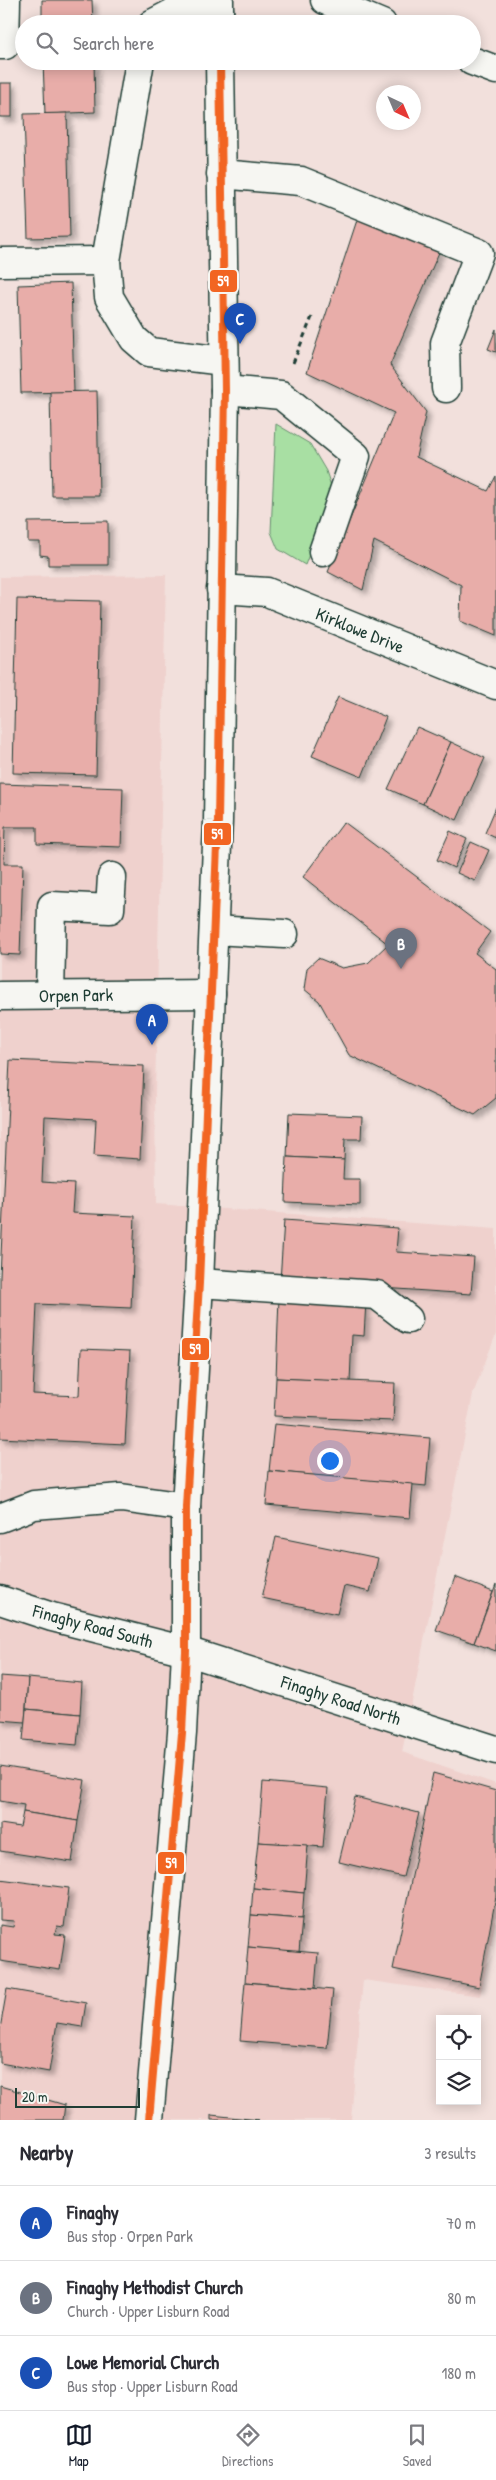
<!DOCTYPE html>
<meta charset="utf-8">
<style>
body{margin:0;font-family:"Patrick Hand",sans-serif;background:#f2f2f3;color:#2b2b33}
.controls{position:absolute;right:15px;bottom:15px;display:grid;overflow:hidden;border-radius:0px;box-shadow:0 2px 12px #0003}
.controls button{width:45px;height:45px;display:grid;place-items:center;padding:0;border:0;border-bottom:1px solid #e1e1e2;background:#fff;color:#2b2b33;font:25px sans-serif}
.compass{position:absolute;left:376px;top:85px;width:45px;height:45px;border-radius:50%;background:#fff;box-shadow:0 2px 12px #0003;rotate:136deg}
.scale{position:absolute;left:15px;bottom:12px;width:125px;box-sizing:border-box;padding-left:5px;border:2px solid #1f3d34;border-top:0;font-size:14px;line-height:18px;white-space:nowrap;color:#1f3d34;-webkit-text-stroke:4px #f6f6f2;paint-order:stroke}
.you{position:absolute;left:329px;top:1460px;width:18px;height:18px;margin:-12px;border:4px solid #fff;border-radius:50%;background:#1a73e8;box-shadow:0 0 0 8px #1a73e833}
.badge{display:grid;place-items:center;width:32px;height:32px;border-radius:50%;background:#111827;color:#fff;font-size:16px;font-weight:700}
.pin{position:absolute;translate:-50% -41px;filter:drop-shadow(0 1px 2px #0008)}
.pin::after{content:'';position:absolute;top:26px;width:18px;height:15px;background:inherit;clip-path:polygon(0 0,100% 0,50% 100%)}
.list{margin:0;padding:0;list-style:none}
h2{display:flex;justify-content:space-between;align-items:center;height:65px;margin:0;padding:0 20px;font-size:21px}
h2 small{font-size:16px;font-weight:400;color:#7c7c81}
.list li{display:grid;grid-template-columns:32px 1fr auto;gap:15px;align-items:center;box-sizing:border-box;height:75px;padding:0 20px;border-top:1px solid #e1e1e2}
.list b{display:block;font-size:19px;white-space:nowrap}
.list p{margin:0;font-size:16px;white-space:nowrap;color:#7c7c81}
.list em{font-size:16px;font-style:normal;color:#7c7c81}
.icon{flex:none;width:28px;height:28px;fill:none;stroke:currentColor;stroke-width:2;stroke-linecap:round;stroke-linejoin:round}
.map{position:relative;flex:none;width:496px;height:2120px;overflow:hidden}
.search{position:absolute;background:#fff;box-shadow:0 2px 12px #0003;left:15px;right:15px;top:15px;height:55px;display:flex;align-items:center;gap:12px;box-sizing:border-box;padding:0 18px;border-radius:28px;color:#7c7c81;font-size:19px}
.sheet{height:290px;background:#fff}
nav{display:flex;justify-content:space-around;align-items:center;box-sizing:border-box;height:70px;border-top:1px solid #e1e1e2;background:#fff;font-size:14px;color:#7c7c81}
nav a{display:grid;justify-items:center;gap:2px}
nav .on{color:#111827}
.map>svg:first-child{display:block}
.built{fill:#efd1cd}
.green{fill:#a8dfa3;stroke:#648e6c}
.building{fill:#e8ada9;stroke:#1f3d34;filter:url(#shadow)}
.lines{fill:none;stroke-linecap:round;stroke-linejoin:round}
.minor-casing{stroke:#1f3d34;stroke-width:31}
.major-casing{stroke:#1f3d34;stroke-width:31}
.path{stroke:#1f3d34;stroke-width:3;stroke-dasharray:5 4;stroke-linecap:butt}
.minor{stroke:#f6f6f2;stroke-width:28}
.major{stroke:#f6f6f2;stroke-width:28}
.bus-1-casing{stroke:#f6f6f2;stroke-width:11}
.bus-1{stroke:#f26522;stroke-width:8}
.labels{text-anchor:middle;dominant-baseline:central;stroke-width:4.5;stroke-linejoin:round;paint-order:stroke}
.street-label{font-size:18px;fill:#1f3d34;stroke:#f6f6f2}
.line-badge{stroke:#f6f6f2;stroke-width:2}
.badge-label{font-size:14px;text-anchor:middle;font-weight:bold;fill:#fff}
</style>
<div class="map">
<svg width="496" height="2120" viewBox="0 0 496 2120">
<defs>
<filter id="shadow"><feDropShadow dx="4.5" dy="4.5" stdDeviation="2.5" flood-color="#0004"/></filter>
</defs>
<rect width="100%" height="100%" fill="#f2e0dc"/>
<filter id="ink" filterUnits="userSpaceOnUse"><feTurbulence type="fractalNoise" baseFrequency=".02" numOctaves="2"/><feDisplacementMap in="SourceGraphic" scale="10" xChannelSelector="R" yChannelSelector="G"/><feConvolveMatrix kernelMatrix="1 2 1 2 8 2 1 2 1" color-interpolation-filters="sRGB"/></filter>
<g filter="url(#ink)">
<path class="built" d="M 166,575 L 155,1097 L 156,1204 L 496,1229 L 496,1334 L 473,1394 L 402,1752 L 496,1784 L 496,1919 L 480,1996 L 363,1980 L 351,2120 L 0,2120 L 0,577 Z"/>
<path class="green" d="M 276,424 L 310,444 L 326,471 L 333,492 L 305,565 L 278,549 L 271,532 Z"/>
<g class="building">
<path d="M 42,0 L 92,0 L 93,24 L 42,24 Z"/>
<path d="M 43,61 L 94,61 L 95,112 L 45,114 Z"/>
<rect x="0" y="83" width="12" height="34"/>
<path d="M 67,113 L 70,237 L 28,238 L 24,114 Z"/>
<path d="M 359,214 L 440,250 L 390,365 L 426,412 L 416,457 L 488,491 L 496,476 L 496,636 L 460,621 L 461,585 L 374,541 L 363,590 L 328,572 L 394,413 L 307,372 Z"/>
<path d="M 71,283 L 74,392 L 21,393 L 18,285 Z"/>
<path d="M 496,329 L 496,352 L 488,349 Z"/>
<path d="M 97,391 L 99,496 L 52,496 L 50,392 Z"/>
<path d="M 108,521 L 108,565 L 48,565 L 48,556 L 40,555 L 40,542 L 28,542 L 28,522 Z"/>
<path d="M 17,599 L 100,601 L 96,775 L 13,773 Z"/>
<path d="M 338,697 L 386,717 L 362,777 L 312,756 Z"/>
<path d="M 417,727 L 451,742 L 423,804 L 388,789 Z"/>
<path d="M 451,742 L 485,758 L 457,820 L 423,804 Z"/>
<path d="M 0,784 L 123,788 L 121,847 L 37,844 L 37,827 L 5,827 L 4,864 L 23,864 L 20,955 L 0,954 Z"/>
<path d="M 496,807 L 496,838 L 485,833 Z"/>
<path d="M 344,822 L 490,932 L 475,953 L 496,969 L 496,1098 L 475,1115 L 349,1055 L 319,1001 L 304,989 L 307,968 L 318,958 L 342,968 L 368,963 L 388,944 L 303,877 Z"/>
<path d="M 450,831 L 467,839 L 454,868 L 437,860 Z"/>
<path d="M 471,842 L 489,850 L 475,881 L 457,873 Z"/>
<path d="M 10,1060 L 144,1066 L 140,1159 L 94,1156 L 96,1119 L 45,1116 L 42,1182 L 74,1184 L 72,1213 L 135,1216 L 131,1308 L 37,1304 L 33,1394 L 79,1396 L 81,1349 L 130,1351 L 125,1444 L 0,1438 L 0,1277 Z"/>
<path d="M 289,1113 L 362,1116 L 361,1139 L 345,1139 L 344,1160 L 287,1157 Z"/>
<path d="M 287,1157 L 344,1160 L 343,1179 L 360,1179 L 360,1205 L 285,1202 Z"/>
<path d="M 284,1220 L 398,1228 L 396,1252 L 474,1257 L 471,1294 L 280,1281 Z"/>
<path d="M 279,1297 L 366,1301 L 364,1336 L 352,1335 L 350,1382 L 276,1378 Z"/>
<path d="M 276,1378 L 395,1383 L 393,1421 L 274,1416 Z"/>
<path d="M 274,1424 L 430,1438 L 426,1486 L 269,1471 Z"/>
<path d="M 269,1471 L 413,1484 L 410,1518 L 266,1505 Z"/>
<path d="M 276,1537 L 378,1558 L 370,1592 L 344,1586 L 337,1614 L 262,1598 Z"/>
<path d="M 455,1577 L 493,1592 L 474,1643 L 436,1630 Z"/>
<path d="M 496,1585 L 496,1651 L 474,1643 Z"/>
<path d="M 0,1676 L 28,1678 L 25,1722 L 0,1720 Z"/>
<path d="M 28,1678 L 82,1683 L 80,1714 L 26,1709 Z"/>
<path d="M 26,1709 L 80,1714 L 77,1745 L 23,1740 Z"/>
<path d="M 0,1766 L 85,1780 L 78,1821 L 23,1812 L 24,1805 L 0,1801 Z"/>
<path d="M 433,1773 L 496,1791 L 496,1896 L 479,1987 L 393,1969 Z"/>
<path d="M 263,1782 L 328,1788 L 323,1847 L 258,1842 Z"/>
<path d="M 355,1797 L 419,1813 L 403,1877 L 339,1862 Z"/>
<path d="M 23,1812 L 78,1821 L 72,1862 L 0,1851 L 0,1824 L 20,1827 Z"/>
<path d="M 258,1842 L 308,1845 L 304,1893 L 253,1888 Z"/>
<path d="M 0,1879 L 69,1888 L 64,1927 L 57,1926 L 55,1934 L 65,1935 L 60,1970 L 0,1961 L 0,1925 L 13,1927 L 14,1921 L 0,1920 Z"/>
<path d="M 253,1888 L 304,1893 L 302,1919 L 251,1915 Z"/>
<path d="M 251,1915 L 302,1919 L 299,1952 L 248,1947 Z"/>
<path d="M 248,1947 L 318,1953 L 315,1988 L 245,1982 Z"/>
<path d="M 245,1982 L 333,1990 L 327,2048 L 240,2041 Z"/>
<path d="M 7,1989 L 86,2003 L 82,2027 L 57,2023 L 49,2072 L 0,2063 L 0,2029 Z"/>
<path d="M 0,2086 L 65,2105 L 63,2120 L 0,2120 Z"/>
<path d="M 211,2115 L 259,2120 L 211,2120 Z"/>
</g>
<g class="lines">
<defs>
<g id="minor">
<path d="M 325,0 L 382,24"/>
<path d="M 152,24 L 173,13 L 219,11"/>
<path d="M 0,45 L 5,45 L 6,0"/>
<path d="M 140,61 L 106,261 L 109,297 L 134,339 L 149,352 L 224,361"/>
<path d="M 472,61 L 496,70"/>
<path d="M 221,174 L 301,181 L 479,253 L 445,343 L 446,388"/>
<path d="M 0,262 L 106,261"/>
<path d="M 225,390 L 281,395 L 356,456 L 323,552"/>
<path d="M 221,589 L 267,592 L 496,685"/>
<path d="M 214,930 L 284,934"/>
<path d="M 50,995 L 52,906 L 110,909 L 112,877"/>
<path d="M 0,996 L 211,994"/>
<path d="M 199,1283 L 377,1295 L 408,1319"/>
<path d="M 0,1518 L 34,1505 L 121,1498 L 186,1507"/>
<path d="M 0,1600 L 52,1617 L 186,1651 L 496,1750"/>
</g>
<g id="major">
<path d="M 219,0 L 219,24"/>
<path d="M 149,2120 L 182,1733 L 186,1651 L 186,1507 L 199,1283 L 218,821 L 225,390 L 220,61"/>
</g>
</defs>
<use href="#minor" class="minor-casing"/>
<use href="#major" class="major-casing"/>
<path class="path" d="M 293,363 L 312,317"/>
<use href="#minor" class="minor"/>
<use href="#major" class="major"/>
<defs>
<path id="bus-1" d="M 149,2120 L 182,1733 L 186,1651 L 186,1507 L 199,1283 L 218,821 L 225,390 L 220,61"/>
</defs>
<use href="#bus-1" class="bus-1-casing"/>
<use href="#bus-1" class="bus-1"/>
</g>
</g>
<g class="labels">
<g class="street-label">
<text transform="translate(360 630) rotate(22)">Kirklowe Drive</text>
<text transform="translate(76 995) rotate(-1)">Orpen Park</text>
<text transform="translate(93 1626) rotate(15)">Finaghy Road South</text>
<text transform="translate(341 1700) rotate(18)">Finaghy Road North</text>
</g>
</g>
<g class="line-badge">
<rect x="209" y="269" width="29" height="24" rx="5" fill="#f26522"/>
<rect x="203" y="822" width="29" height="24" rx="5" fill="#f26522"/>
<rect x="181" y="1337" width="29" height="24" rx="5" fill="#f26522"/>
<rect x="157" y="1851" width="28" height="24" rx="5" fill="#f26522"/>
</g>
<g class="badge-label">
<text x="223" y="286">59</text>
<text x="217" y="839">59</text>
<text x="195" y="1354">59</text>
<text x="171" y="1868">59</text>
</g>
</svg>
<div class="controls">
<button><svg class="icon" aria-label="locate" viewBox="0 0 24 24"><circle cx="12" cy="12" r="6"/><path d="M12 2v4M12 18v4M2 12h4M18 12h4"/></svg></button>
<button><svg class="icon" aria-label="layers" viewBox="0 0 24 24"><path d="M12 4l9 5-9 5-9-5zM3 14l9 5 9-5"/></svg></button>
</div>
<svg class="compass" viewBox="-18 -18 36 36"><path d="M0-13l5 13h-10z" fill="#e53935"/><path d="M0 13l5-13h-10z" fill="#7c7c81"/></svg>
<div class="scale">20 m</div>
<div class="you"></div>
<div class="pin badge" style="left:152px;top:1045px;background:#1a4fb4">A</div>
<div class="pin badge" style="left:401px;top:969px;background:#6b7280">B</div>
<div class="pin badge" style="left:240px;top:344px;background:#1a4fb4">C</div>
<div class="search"><svg class="icon" aria-label="search" viewBox="0 0 24 24"><circle cx="10" cy="10" r="6"/><path d="M15 15l6 6"/></svg>Search here</div>
</div>
<section class="sheet">
<h2>Nearby<small>3 results</small></h2>
<ul class="list">
<li><span class="badge" style="background:#1a4fb4">A</span><div><b>Finaghy</b><p>Bus stop · Orpen Park</p></div><em>70 m</em></li>
<li><span class="badge" style="background:#6b7280">B</span><div><b>Finaghy Methodist Church</b><p>Church · Upper Lisburn Road</p></div><em>80 m</em></li>
<li><span class="badge" style="background:#1a4fb4">C</span><div><b>Lowe Memorial Church</b><p>Bus stop · Upper Lisburn Road</p></div><em>180 m</em></li>
</ul>
</section>
<nav>
<a class="on"><svg class="icon" aria-label="map" viewBox="0 0 24 24"><path d="M3 6l6-2 6 2 6-2v14l-6 2-6-2-6 2zM9 4v14M15 6v14"/></svg>Map</a>
<a><svg class="icon" aria-label="directions" viewBox="0 0 24 24"><path d="M12 3l9 9-9 9-9-9zM9 14v-3h6M13 9l2 2-2 2"/></svg>Directions</a>
<a><svg class="icon" aria-label="saved" viewBox="0 0 24 24"><path d="M7 4h10v16l-5-4-5 4z"/></svg>Saved</a>
</nav>
